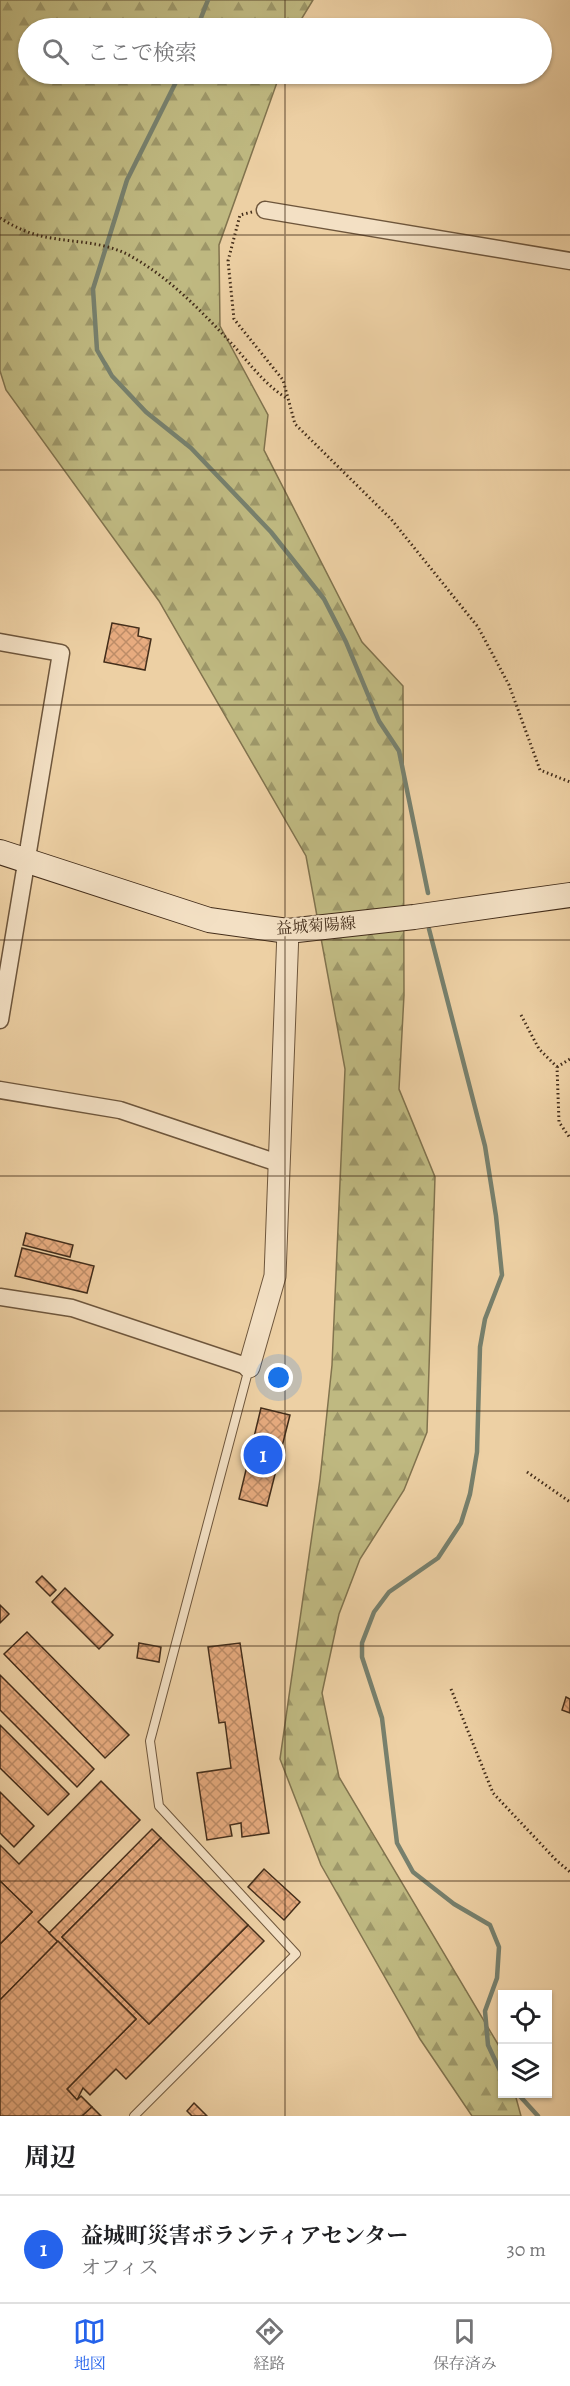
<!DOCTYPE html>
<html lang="ja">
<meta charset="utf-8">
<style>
body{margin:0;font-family:Alegreya,"Noto Serif JP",serif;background:#f6f6f6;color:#202124}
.controls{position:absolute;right:18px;bottom:18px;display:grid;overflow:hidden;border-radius:0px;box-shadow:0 2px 4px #0004}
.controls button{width:54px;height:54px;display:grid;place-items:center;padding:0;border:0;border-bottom:2px solid #e0e0e0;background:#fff;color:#202124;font:30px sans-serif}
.you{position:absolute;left:279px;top:1378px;width:21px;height:21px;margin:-15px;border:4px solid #fff;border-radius:50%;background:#1a73e8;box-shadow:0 0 0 9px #1a73e833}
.badge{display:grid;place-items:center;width:39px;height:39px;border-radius:50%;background:#2563eb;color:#fff;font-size:20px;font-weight:700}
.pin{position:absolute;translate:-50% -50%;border:3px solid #fff;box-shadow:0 2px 6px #0006}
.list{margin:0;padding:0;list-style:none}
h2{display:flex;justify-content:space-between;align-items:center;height:78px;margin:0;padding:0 24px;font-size:26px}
h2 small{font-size:20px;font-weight:400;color:#757577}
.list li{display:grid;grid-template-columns:39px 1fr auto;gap:18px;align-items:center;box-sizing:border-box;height:108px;padding:0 24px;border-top:2px solid #e0e0e0}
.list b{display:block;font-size:22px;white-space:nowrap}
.list p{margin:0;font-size:20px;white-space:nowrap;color:#757577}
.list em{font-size:20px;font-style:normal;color:#757577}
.icon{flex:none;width:33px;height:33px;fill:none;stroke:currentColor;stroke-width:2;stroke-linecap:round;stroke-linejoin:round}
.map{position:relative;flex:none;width:570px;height:2116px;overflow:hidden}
.search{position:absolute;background:#fff;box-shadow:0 2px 4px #0004;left:18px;right:18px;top:18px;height:66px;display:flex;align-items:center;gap:15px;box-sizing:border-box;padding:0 21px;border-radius:33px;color:#757577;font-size:22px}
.sheet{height:186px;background:#fff}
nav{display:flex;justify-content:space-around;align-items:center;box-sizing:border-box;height:84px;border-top:2px solid #e0e0e0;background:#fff;font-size:16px;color:#757577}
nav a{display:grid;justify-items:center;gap:3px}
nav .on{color:#2563eb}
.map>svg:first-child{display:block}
.forest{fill:url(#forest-firs);stroke:#81734e;stroke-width:1.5}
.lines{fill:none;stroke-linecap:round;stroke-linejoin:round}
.stream{stroke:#77806d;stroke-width:4.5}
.building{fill:url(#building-cross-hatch);stroke:#432d1a;stroke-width:1.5}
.service-casing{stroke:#6e563c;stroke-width:10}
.minor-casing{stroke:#6e563c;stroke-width:19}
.tertiary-casing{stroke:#6e563c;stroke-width:23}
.secondary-casing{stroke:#432d1a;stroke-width:26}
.path{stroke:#432d1a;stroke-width:3;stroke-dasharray:1.5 3;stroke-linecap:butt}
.service{stroke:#f3e0c4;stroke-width:8}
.minor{stroke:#f3e0c4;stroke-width:16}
.tertiary{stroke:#f3e0c4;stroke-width:21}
.secondary{stroke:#f3e0c4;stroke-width:24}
.grid{fill:none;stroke:#432d1a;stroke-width:1.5;stroke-opacity:0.55}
.labels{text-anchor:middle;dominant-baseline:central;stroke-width:4.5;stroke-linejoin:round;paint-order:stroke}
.street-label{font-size:16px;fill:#432d1a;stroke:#f3e0c4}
</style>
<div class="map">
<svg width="570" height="2116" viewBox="0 0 570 2116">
<defs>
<pattern id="forest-firs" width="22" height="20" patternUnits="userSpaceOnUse" patternTransform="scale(1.5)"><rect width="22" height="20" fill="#bfb981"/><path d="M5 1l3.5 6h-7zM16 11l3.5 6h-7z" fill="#9d9769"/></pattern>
<pattern id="building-cross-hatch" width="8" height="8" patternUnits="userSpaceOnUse" patternTransform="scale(1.5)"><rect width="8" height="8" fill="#e7ab7f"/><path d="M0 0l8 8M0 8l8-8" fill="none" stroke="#bd8c67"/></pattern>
</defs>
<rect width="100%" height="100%" fill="#edd0a4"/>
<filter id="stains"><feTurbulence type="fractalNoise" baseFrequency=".00333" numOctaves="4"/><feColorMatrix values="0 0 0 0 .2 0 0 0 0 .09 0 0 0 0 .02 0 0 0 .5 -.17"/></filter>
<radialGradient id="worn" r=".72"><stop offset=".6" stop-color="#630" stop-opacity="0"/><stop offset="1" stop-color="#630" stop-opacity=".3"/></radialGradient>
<path class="forest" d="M 0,0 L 313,0 L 296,28 L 28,28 L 28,74 L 280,74 L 219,245 L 220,326 L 268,415 L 264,450 L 362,642 L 403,686 L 404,995 L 399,1089 L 435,1177 L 427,1432 L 404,1490 L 360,1559 L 339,1614 L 322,1693 L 339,1777 L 502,2051 L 502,2094 L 515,2094 L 521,2116 L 472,2116 L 420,2039 L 321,1865 L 280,1759 L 320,1479 L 332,1365 L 345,1069 L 306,856 L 159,601 L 6,390 L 0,371 Z"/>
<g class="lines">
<g class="stream">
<path d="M 197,28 L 208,0"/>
<path d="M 180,74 L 127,180 L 93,289 L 97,350 L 112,376 L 146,412 L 191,448 L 271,532 L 324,599 L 346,642 L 379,721 L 399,751 L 428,893"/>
<path d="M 429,929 L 485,1146 L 496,1216 L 502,1275 L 485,1319 L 480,1347 L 477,1452 L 470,1494 L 461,1523 L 438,1558 L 389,1592 L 374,1612 L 362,1643 L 362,1657 L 382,1718 L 397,1843 L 413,1872 L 454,1904 L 490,1925 L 499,1947 L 497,1978 L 485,2011 L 488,2045 L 502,2075"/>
<path d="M 518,2094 L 538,2116"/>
</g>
</g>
<g class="building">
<path d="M 112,623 L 139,628 L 138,636 L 151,639 L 145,670 L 104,662 Z"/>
<path d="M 26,1233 L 73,1245 L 70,1257 L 23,1245 Z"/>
<path d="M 22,1248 L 94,1266 L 87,1293 L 15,1276 Z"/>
<path d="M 261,1408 L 290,1415 L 267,1506 L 239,1499 Z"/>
<path d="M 42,1576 L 56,1590 L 50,1596 L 36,1582 Z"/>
<path d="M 65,1588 L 113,1635 L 99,1649 L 52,1602 Z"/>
<path d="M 0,1605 L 9,1614 L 0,1623 Z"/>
<path d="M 27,1632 L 129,1735 L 105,1758 L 4,1654 Z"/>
<path d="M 139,1643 L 161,1647 L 159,1662 L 137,1658 Z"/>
<path d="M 240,1643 L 269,1833 L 242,1837 L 241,1823 L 230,1825 L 232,1836 L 207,1840 L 197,1773 L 231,1768 L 225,1722 L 219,1723 L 208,1647 Z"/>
<path d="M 0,1675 L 94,1769 L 77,1787 L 0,1710 Z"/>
<path d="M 566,1697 L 570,1699 L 570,1713 L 562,1710 Z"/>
<path d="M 0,1725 L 69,1794 L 48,1815 L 0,1768 Z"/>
<path d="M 101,1781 L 140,1820 L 38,1922 L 58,1941 L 0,2000 L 0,1944 L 32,1912 L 0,1881 L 0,1845 L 19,1864 Z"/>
<path d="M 0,1792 L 34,1826 L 14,1847 L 0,1833 Z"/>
<path d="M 152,1829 L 161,1838 L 62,1937 L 149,2024 L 248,1925 L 264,1941 L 126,2079 L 116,2069 L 90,2095 L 83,2088 L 77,2100 L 67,2089 L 136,2019 L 49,1933 Z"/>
<path d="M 161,1838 L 248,1925 L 149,2024 L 62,1937 Z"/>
<path d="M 264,1869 L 300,1902 L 284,1920 L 248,1887 Z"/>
<path d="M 0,1881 L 32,1912 L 0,1944 Z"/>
<path d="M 58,1941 L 136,2019 L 67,2089 L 77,2100 L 81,2096 L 92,2107 L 82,2116 L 0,2116 L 0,2000 Z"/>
<path d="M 194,2103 L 207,2116 L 192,2116 L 187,2111 Z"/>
<path d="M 92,2107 L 101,2116 L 82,2116 Z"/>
</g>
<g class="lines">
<defs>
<path id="service" d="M 134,2116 L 296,1954 L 159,1806 L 150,1741 L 249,1368"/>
<g id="minor">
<path d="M 265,210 L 570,261"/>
<path d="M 0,642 L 61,653 L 0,1020"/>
<path d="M 0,1090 L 120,1110 L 278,1163"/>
<path d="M 0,1297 L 72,1308 L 249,1367"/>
</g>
<path id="tertiary" d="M 249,1367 L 275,1276 L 288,931"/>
<path id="secondary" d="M 0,852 L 209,920 L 288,931 L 414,917 L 570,895"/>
</defs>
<use href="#service" class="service-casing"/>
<use href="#minor" class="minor-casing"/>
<use href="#tertiary" class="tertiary-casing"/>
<use href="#secondary" class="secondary-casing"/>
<g class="path">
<path d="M 252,212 L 240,215 L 228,261 L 234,319 L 283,380 L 295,424 L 391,519 L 478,627 L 509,685 L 540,770 L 570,782"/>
<path d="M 0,218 C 16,228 32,235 51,238 C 80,243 108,242 134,258 C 172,280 203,313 233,345 C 250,364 266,386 288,399"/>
<path d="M 521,1015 L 539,1049 L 557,1067 L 559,1122 L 570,1138"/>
<path d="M 557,1067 L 570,1059"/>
<path d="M 527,1472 L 570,1502"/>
<path d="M 451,1689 L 493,1793 L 556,1860 L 570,1872"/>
</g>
<use href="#service" class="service"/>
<use href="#minor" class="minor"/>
<use href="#tertiary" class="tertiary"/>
<use href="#secondary" class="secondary"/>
</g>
<path class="grid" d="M 285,0 L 285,28M 285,74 L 285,2116M 0,235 L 570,235M 0,470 L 570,470M 0,705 L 570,705M 0,940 L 570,940M 0,1176 L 570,1176M 0,1411 L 570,1411M 0,1646 L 570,1646M 0,1881 L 570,1881"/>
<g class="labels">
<g class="street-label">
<text transform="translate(316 926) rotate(-4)">益城菊陽線</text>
</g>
</g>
<rect width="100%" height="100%" filter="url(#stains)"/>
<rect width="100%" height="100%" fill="url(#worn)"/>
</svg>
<div class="controls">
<button><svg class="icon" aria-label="locate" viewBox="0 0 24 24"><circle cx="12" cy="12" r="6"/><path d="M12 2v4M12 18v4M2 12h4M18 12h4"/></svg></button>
<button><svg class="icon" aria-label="layers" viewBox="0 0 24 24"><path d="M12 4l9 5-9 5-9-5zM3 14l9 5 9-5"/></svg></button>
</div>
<div class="you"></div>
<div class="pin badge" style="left:263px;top:1455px">1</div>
<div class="search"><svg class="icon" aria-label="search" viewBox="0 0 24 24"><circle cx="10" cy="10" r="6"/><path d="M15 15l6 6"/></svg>ここで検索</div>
</div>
<section class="sheet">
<h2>周辺<small></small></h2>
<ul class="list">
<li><span class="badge">1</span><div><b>益城町災害ボランティアセンター</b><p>オフィス</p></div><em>30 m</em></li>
</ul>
</section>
<nav>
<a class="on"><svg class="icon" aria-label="map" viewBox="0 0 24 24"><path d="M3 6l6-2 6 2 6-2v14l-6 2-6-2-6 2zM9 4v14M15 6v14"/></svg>地図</a>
<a><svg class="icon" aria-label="directions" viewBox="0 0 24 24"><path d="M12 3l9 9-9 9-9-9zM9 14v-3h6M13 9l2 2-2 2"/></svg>経路</a>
<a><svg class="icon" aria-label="saved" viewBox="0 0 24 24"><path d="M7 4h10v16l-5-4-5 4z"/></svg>保存済み</a>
</nav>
